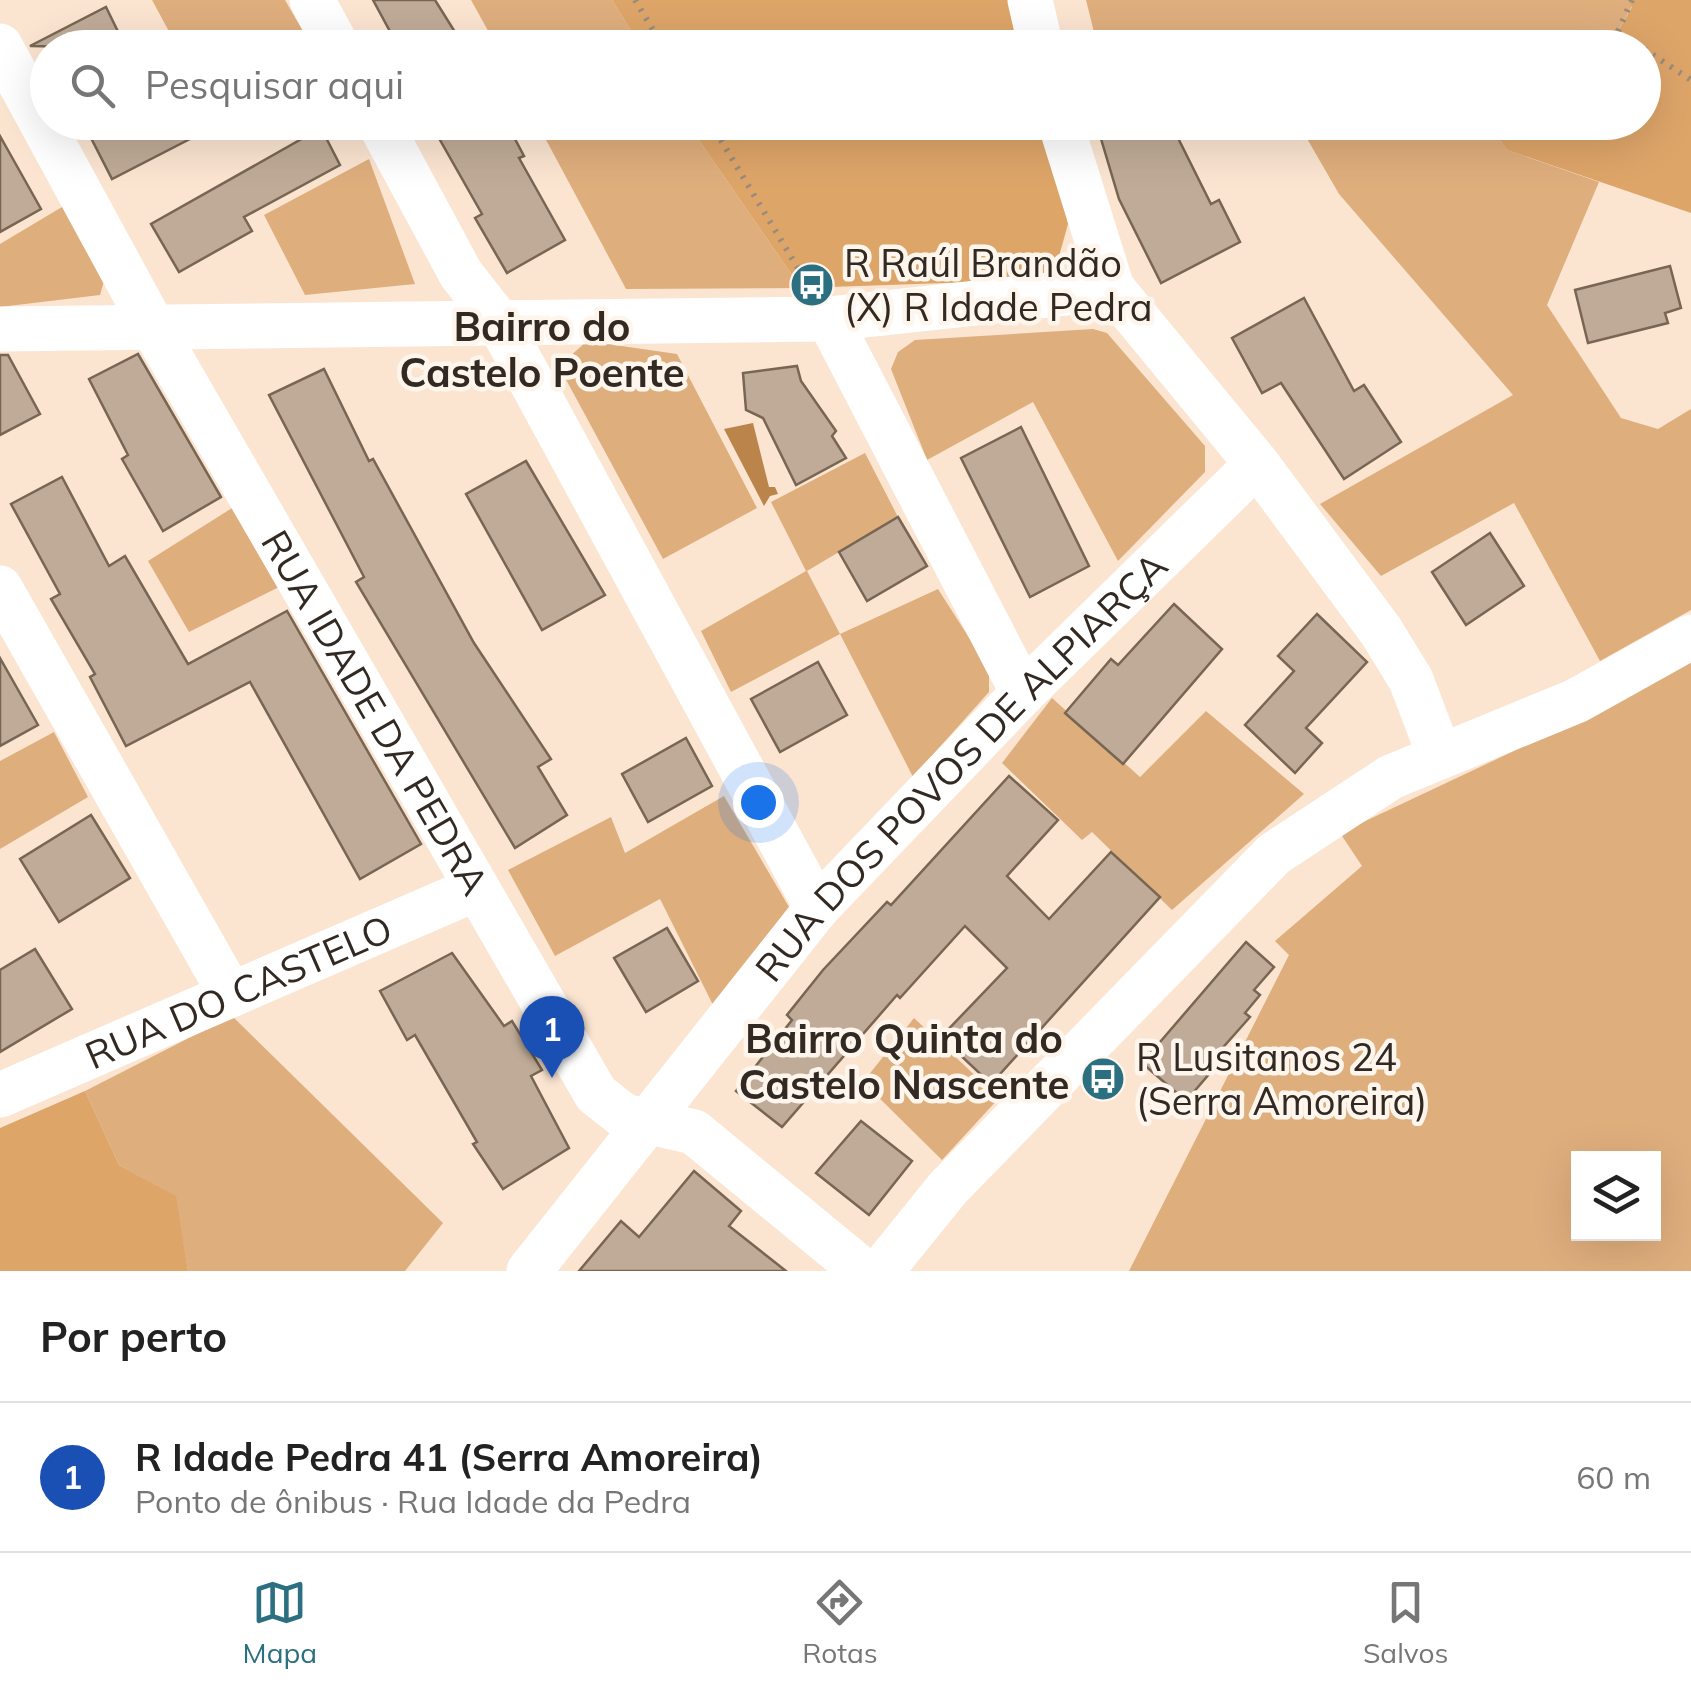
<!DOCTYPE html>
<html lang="pt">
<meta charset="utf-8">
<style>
body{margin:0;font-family:Mulish,sans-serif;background:#f6f6f6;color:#222}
.controls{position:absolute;right:30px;bottom:30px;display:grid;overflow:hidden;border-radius:0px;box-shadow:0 10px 40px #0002}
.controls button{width:90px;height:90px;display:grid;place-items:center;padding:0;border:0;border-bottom:2px solid #e0e0e0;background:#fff;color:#222;font:50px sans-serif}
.you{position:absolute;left:758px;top:802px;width:35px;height:35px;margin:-25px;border:8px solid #fff;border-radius:50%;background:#1a73e8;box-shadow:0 0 0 15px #1a73e833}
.badge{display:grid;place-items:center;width:65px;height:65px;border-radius:50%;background:#2b6f80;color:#fff;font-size:32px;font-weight:700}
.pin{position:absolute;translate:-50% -82px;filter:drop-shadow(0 2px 5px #0008)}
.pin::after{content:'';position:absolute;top:52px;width:35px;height:30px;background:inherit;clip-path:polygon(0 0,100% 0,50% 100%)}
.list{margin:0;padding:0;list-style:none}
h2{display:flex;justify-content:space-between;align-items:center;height:130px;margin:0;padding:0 40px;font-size:42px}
h2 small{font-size:32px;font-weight:400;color:#767676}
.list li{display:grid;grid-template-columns:65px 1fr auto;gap:30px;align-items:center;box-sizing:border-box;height:150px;padding:0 40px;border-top:2px solid #e0e0e0}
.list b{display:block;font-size:38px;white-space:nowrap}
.list p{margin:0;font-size:32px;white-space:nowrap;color:#767676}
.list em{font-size:32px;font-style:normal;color:#767676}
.icon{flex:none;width:55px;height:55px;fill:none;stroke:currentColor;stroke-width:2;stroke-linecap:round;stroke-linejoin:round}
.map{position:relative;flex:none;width:1691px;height:1271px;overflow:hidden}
.search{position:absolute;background:#fff;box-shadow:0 10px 40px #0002;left:30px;right:30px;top:30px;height:110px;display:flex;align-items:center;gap:25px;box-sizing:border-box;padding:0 35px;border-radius:55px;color:#767676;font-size:38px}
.sheet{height:280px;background:#fff}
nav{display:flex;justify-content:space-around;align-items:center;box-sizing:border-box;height:140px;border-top:2px solid #e0e0e0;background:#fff;font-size:28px;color:#767676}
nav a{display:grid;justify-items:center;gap:5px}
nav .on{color:#2b6f80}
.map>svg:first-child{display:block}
.green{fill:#dfae7d;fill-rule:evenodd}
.forest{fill:#dea569}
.water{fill:#bb844a}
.building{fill:#bfab97;stroke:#786653;stroke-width:2.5}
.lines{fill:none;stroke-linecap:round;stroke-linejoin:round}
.path{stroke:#9a8b7c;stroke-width:6;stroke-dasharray:2.5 8;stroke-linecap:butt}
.minor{stroke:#fff;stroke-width:45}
.labels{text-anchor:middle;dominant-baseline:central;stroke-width:9;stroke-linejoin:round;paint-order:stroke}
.poi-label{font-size:38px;fill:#322a22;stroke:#fef5ed;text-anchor:start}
.street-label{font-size:38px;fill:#322a22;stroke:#fef5ed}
.neighbourhood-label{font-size:40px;font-weight:bold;fill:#322a22;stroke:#fef5ed}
</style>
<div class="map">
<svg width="1691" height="1271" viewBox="0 0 1691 1271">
<rect width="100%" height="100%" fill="#fbe5d1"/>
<g class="green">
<path d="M 152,0 L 285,0 L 312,47 L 157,47 L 173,39 Z"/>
<path d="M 471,0 L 612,0 L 641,47 L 497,47 Z"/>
<path d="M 1086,0 L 1627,0 L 1632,6 L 1617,33 L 1581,47 L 1098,48 Z"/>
<path d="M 537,123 L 687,123 L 801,288 L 626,289 Z"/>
<path d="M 1298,123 L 1487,123 L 1507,150 L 1599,182 L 1547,305 L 1621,418 L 1658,429 L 1691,409 L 1691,610 L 1600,661 L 1514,503 L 1381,576 L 1320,504 L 1513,395 L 1339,194 Z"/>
<path d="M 369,159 L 415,284 L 305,295 L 264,215 Z"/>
<path d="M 67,204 L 104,281 L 100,295 L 0,307 L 0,244 Z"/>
<path d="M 1093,329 L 1107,333 L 1205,446 L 1205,472 L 1118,561 L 1033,402 L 927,460 L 891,369 L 898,352 L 915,340 Z"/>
<path d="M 587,341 L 677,354 L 757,508 L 663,559 L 563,374 L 568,358 Z"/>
<path d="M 865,453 L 898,517 L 807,571 L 840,634 L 938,589 L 989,669 L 989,692 L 913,777 L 840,634 L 731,692 L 701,631 L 806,571 L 771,502 Z"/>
<path d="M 240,503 L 287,583 L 189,632 L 148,561 Z"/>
<path d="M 1691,661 L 1691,1271 L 1129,1271 L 1289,955 L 1275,941 L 1362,866 L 1340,833 L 1620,701 ZM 1578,1158 L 1654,1158 L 1654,1234 L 1578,1234 Z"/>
<path d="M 1052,698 L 1140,777 L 1206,711 L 1304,794 L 1172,910 L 1092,832 L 1082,840 L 1002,763 Z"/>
<path d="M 54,732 L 88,797 L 0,849 L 0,761 Z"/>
<path d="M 724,796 L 789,907 L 713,1005 L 660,899 L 555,956 L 508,870 L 611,817 L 625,853 Z"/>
<path d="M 232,1016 L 443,1223 L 405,1271 L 188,1271 L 175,1196 L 119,1165 L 85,1091 Z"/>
<path d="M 914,1018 L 999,1098 L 942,1160 L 863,1082 Z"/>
</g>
<g class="forest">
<path d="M 612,0 L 1013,0 L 1026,47 L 641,47 Z"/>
<path d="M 1627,0 L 1691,0 L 1691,213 L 1507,150 L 1487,123 L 1644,122 L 1644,48 L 1581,47 L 1617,33 L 1632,7 Z"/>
<path d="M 687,123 L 1046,123 L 1068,224 L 1056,267 L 1031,280 L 801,288 Z"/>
<path d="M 85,1091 L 119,1165 L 176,1196 L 188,1271 L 0,1271 L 0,1128 Z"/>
</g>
<path class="water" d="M 753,423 L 769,487 L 775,487 L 778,494 L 770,496 L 764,506 L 724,429 Z"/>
<g class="building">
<path d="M 373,0 L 435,0 L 465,48 L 399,48 Z"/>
<path d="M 106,7 L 126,48 L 30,46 Z"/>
<path d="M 111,122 L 223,122 L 112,179 L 89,134 Z"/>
<path d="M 470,122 L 506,122 L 524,156 L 519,158 L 565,240 L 507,273 L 475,218 L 482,214 L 440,140 Z"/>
<path d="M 1096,122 L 1170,122 L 1211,204 L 1219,200 L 1240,242 L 1161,283 L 1119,199 Z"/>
<path d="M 321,128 L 340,165 L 244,217 L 252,231 L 179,272 L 151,224 Z"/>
<path d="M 0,136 L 41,209 L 0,232 Z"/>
<path d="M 1670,266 L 1681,308 L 1665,313 L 1668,323 L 1588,343 L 1575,290 Z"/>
<path d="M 1304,298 L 1354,391 L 1364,385 L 1401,442 L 1344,479 L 1281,383 L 1262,393 L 1232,338 Z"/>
<path d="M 138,354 L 221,497 L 163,531 L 122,459 L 128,455 L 89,379 Z"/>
<path d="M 0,355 L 8,355 L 40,414 L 0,435 Z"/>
<path d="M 797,366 L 801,381 L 836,431 L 832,436 L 846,458 L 796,485 L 763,418 L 746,410 L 743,373 Z"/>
<path d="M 324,369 L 369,461 L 373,459 L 474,643 L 551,759 L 538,767 L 567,815 L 515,848 L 356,582 L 364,577 L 269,395 Z"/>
<path d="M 1021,427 L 1089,566 L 1030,597 L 961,458 Z"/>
<path d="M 526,461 L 605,595 L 542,630 L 466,494 Z"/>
<path d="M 62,477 L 109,566 L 125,556 L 188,664 L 287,611 L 421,844 L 360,879 L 250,682 L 126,746 L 90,677 L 95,674 L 51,599 L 60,594 L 11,504 Z"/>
<path d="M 898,517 L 927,566 L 867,601 L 839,552 Z"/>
<path d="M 1490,533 L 1524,586 L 1466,625 L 1432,572 Z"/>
<path d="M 1174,604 L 1222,649 L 1123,764 L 1065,713 L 1111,659 L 1118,665 Z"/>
<path d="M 1317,614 L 1367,662 L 1306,728 L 1322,743 L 1295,773 L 1245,725 L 1294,671 L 1278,656 Z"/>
<path d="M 0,658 L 38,725 L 0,746 Z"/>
<path d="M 818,662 L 847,715 L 780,752 L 751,699 Z"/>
<path d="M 686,738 L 712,786 L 648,822 L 622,774 Z"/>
<path d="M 1009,776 L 1058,820 L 1007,876 L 1049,919 L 1111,852 L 1160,897 L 991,1084 L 941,1037 L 1007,968 L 965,926 L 900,998 L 897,995 L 782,1127 L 736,1091 L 792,1020 L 787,1015 L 823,970 L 887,902 L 891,905 Z"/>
<path d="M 91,815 L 130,878 L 59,922 L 20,859 Z"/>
<path d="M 667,928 L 698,981 L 646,1012 L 614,958 Z"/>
<path d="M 1246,942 L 1274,967 L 1254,990 L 1260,995 L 1245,1013 L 1250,1017 L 1211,1061 L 1216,1066 L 1186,1101 L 1142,1063 Z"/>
<path d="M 35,949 L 72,1009 L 0,1052 L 0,970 Z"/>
<path d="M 452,953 L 504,1026 L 512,1021 L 542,1070 L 531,1076 L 569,1148 L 503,1189 L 473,1144 L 477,1142 L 415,1035 L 407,1040 L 380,991 Z"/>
<path d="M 861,1121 L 912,1161 L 869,1215 L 816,1173 Z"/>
<path d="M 694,1171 L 741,1211 L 729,1226 L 786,1271 L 579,1271 L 621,1221 L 639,1237 Z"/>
</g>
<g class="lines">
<g class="path">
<path d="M 635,0 L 664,48"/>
<path d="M 1632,0 L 1617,33 L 1641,48"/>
<path d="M 1644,49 L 1691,80"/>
<path d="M 710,122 L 805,280"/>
</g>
<g class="minor">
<path d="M 312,0 L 338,48"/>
<path d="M 1030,0 L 1041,48"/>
<path id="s1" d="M 0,46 L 154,329 L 596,1094 L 624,1116 L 694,1132 L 863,1271"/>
<path d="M 379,122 L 461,274 L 500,324 L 817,908"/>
<path d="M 1060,122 L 1112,288 L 1257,464 L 1381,631 L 1411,680 L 1439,754"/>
<path d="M 829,319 L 1023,693"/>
<path d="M 0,329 L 829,319 L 1112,288"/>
<path d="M 0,588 L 230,993"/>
<path id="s2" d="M 0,1095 L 475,889"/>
<path id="s3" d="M 529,1271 L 817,908 L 1023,693 L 1257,464"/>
<path d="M 881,1271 L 948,1188 L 1274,854 L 1391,777 L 1576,701 L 1691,637"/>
</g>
</g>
<defs>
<symbol id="bus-disc" viewBox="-11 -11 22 22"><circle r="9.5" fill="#2b6f80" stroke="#fef5ed"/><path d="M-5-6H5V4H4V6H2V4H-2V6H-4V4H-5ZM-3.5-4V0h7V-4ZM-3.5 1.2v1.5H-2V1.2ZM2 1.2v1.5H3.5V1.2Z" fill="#fff"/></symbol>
</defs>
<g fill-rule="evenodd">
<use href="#bus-disc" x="787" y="260" width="50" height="50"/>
<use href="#bus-disc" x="1078" y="1054" width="50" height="50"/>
</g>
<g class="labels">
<g class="poi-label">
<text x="844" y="263">R Raúl Brandão<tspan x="844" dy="44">(X) R Idade Pedra</tspan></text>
<text x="1136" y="1057">R Lusitanos 24<tspan x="1136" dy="44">(Serra Amoreira)</tspan></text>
</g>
<g class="street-label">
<text stroke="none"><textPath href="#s1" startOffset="765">RUA IDADE DA PEDRA</textPath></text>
<text stroke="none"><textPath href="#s3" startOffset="665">RUA DOS POVOS DE ALPIARÇA</textPath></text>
<text stroke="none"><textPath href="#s2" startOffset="260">RUA DO CASTELO</textPath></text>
</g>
<g class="neighbourhood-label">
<text x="542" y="326">Bairro do<tspan x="542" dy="46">Castelo Poente</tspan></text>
<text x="904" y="1038">Bairro Quinta do<tspan x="904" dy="46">Castelo Nascente</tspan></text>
</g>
</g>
</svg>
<div class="controls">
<button><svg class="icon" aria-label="layers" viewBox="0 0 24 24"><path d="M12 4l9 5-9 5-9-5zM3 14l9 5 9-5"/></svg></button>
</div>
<div class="you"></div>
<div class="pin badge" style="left:552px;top:1078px;background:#1a4fb4">1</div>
<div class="search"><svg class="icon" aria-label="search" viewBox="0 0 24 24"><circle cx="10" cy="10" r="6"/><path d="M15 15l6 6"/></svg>Pesquisar aqui</div>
</div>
<section class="sheet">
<h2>Por perto<small></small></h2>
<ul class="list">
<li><span class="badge" style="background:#1a4fb4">1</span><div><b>R Idade Pedra 41 (Serra Amoreira)</b><p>Ponto de ônibus · Rua Idade da Pedra</p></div><em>60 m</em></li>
</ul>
</section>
<nav>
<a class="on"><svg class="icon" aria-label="map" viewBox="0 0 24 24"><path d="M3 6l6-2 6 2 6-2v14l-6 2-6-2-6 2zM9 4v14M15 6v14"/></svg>Mapa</a>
<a><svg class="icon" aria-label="directions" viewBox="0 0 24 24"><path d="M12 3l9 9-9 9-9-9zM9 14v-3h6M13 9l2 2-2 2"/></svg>Rotas</a>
<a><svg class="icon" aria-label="saved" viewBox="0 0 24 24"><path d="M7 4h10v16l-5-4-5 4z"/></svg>Salvos</a>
</nav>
